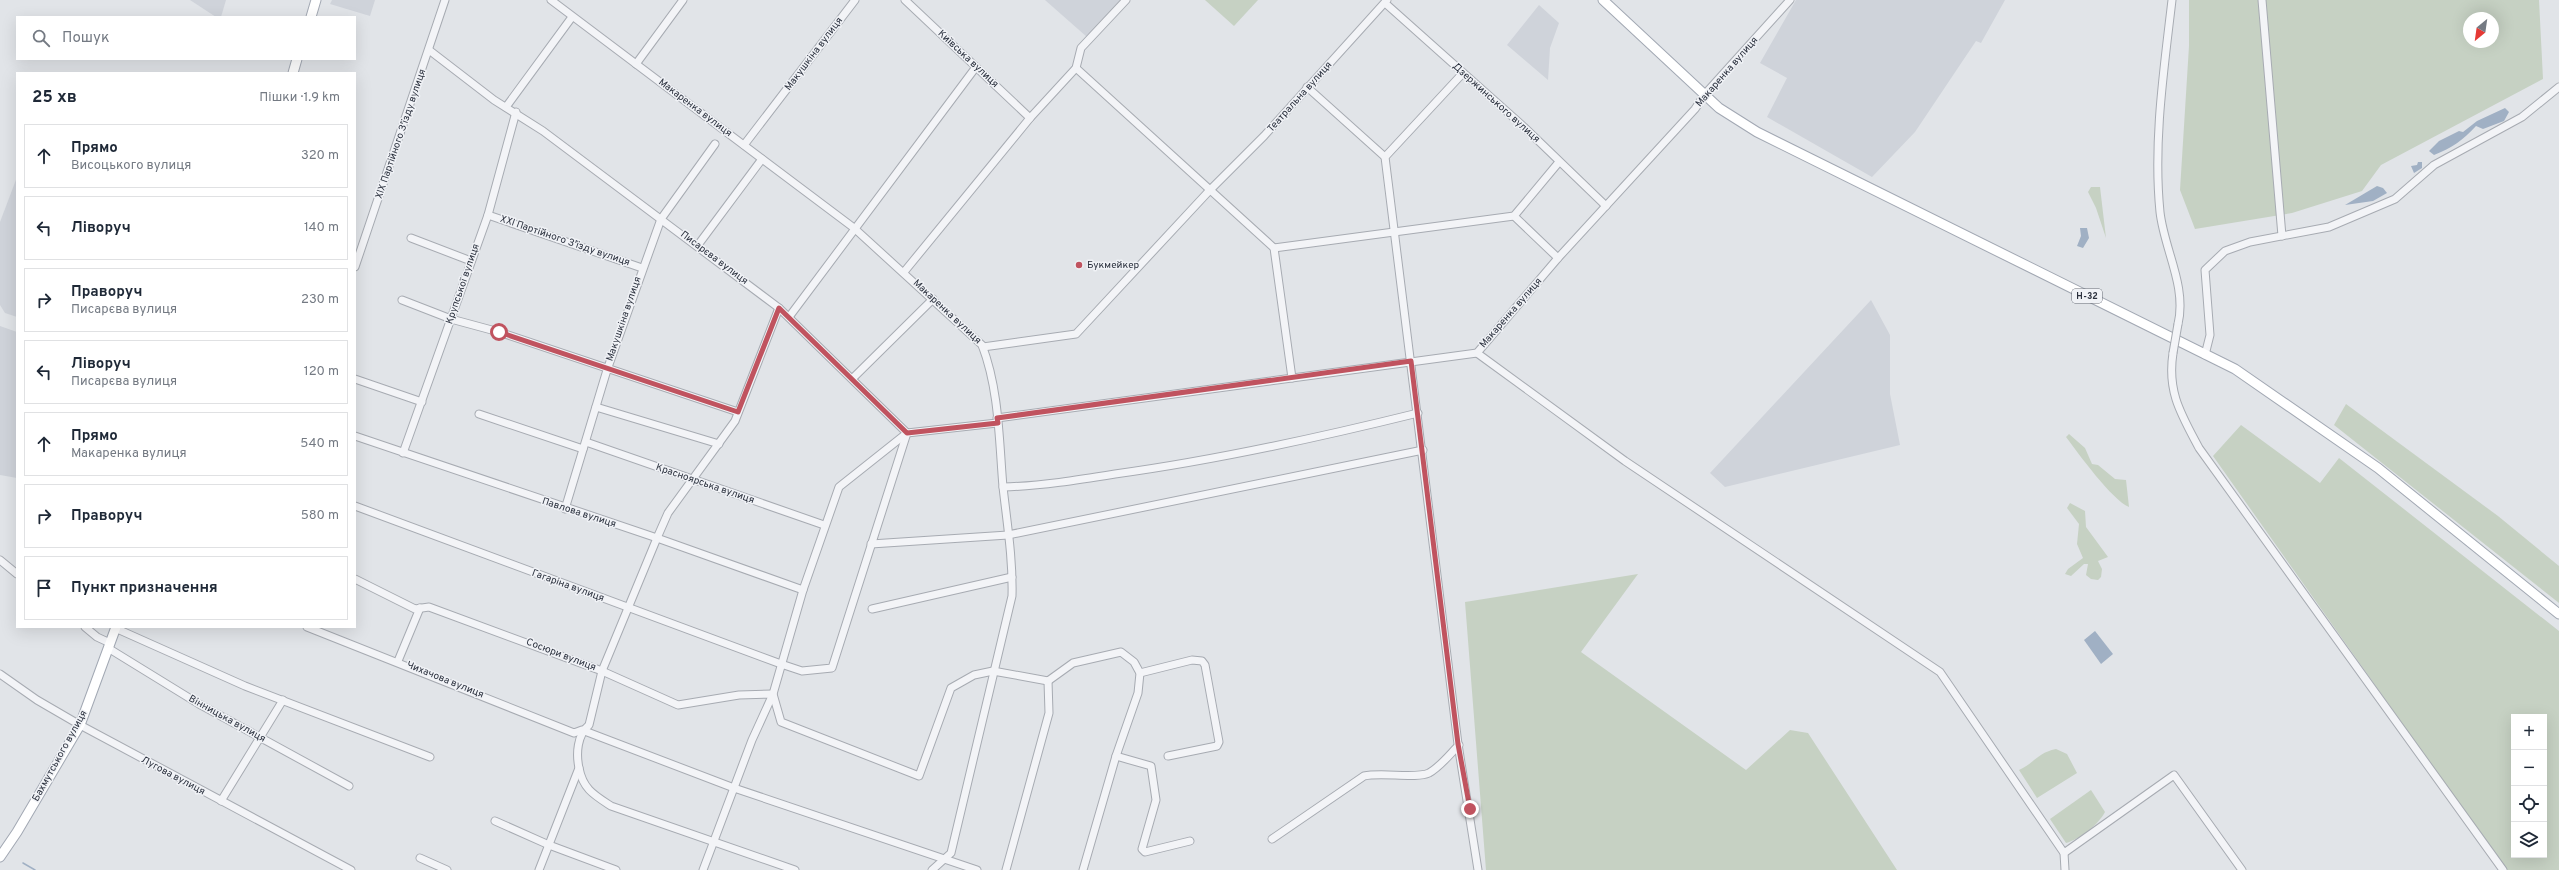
<!DOCTYPE html>
<html lang="uk">
<meta charset="utf-8">
<style>
body{margin:0;font-family:Overpass,sans-serif;background:#f2f2f3;color:#1f2937}
.controls{position:absolute;right:12px;bottom:12px;display:grid;overflow:hidden;border-radius:0px;box-shadow:0 4px 16px #0002}
.controls button{width:36px;height:36px;display:grid;place-items:center;padding:0;border:0;border-bottom:1px solid #e0e1e3;background:#fff;color:#1f2937;font:20px sans-serif}
.compass{position:absolute;left:2463px;top:12px;width:36px;height:36px;border-radius:50%;background:#fff;box-shadow:0 4px 16px #0002;rotate:209deg}
.stop{position:absolute;width:12px;height:12px;margin:-9px;border:3px solid #c0535f;border-radius:50%;background:#fff}
.stop.end{background:#c0535f;border-color:#fff;box-shadow:0 1px 4px #0008}
.list{margin:0;padding:0;list-style:none}
h2{display:flex;justify-content:space-between;align-items:center;height:52px;margin:0;padding:0 16px;font-size:17px}
h2 small{font-size:13px;font-weight:400;color:#747a83}
.list li{display:grid;grid-template-columns:26px 1fr auto;gap:12px;align-items:center;box-sizing:border-box;height:64px;margin:0 8px 8px;padding:0 8px;border:1px solid #e0e1e3;border-radius:0px}
.list b{display:block;font-size:15px;white-space:nowrap}
.list p{margin:0;font-size:13px;white-space:nowrap;color:#747a83}
.list em{font-size:13px;font-style:normal;color:#747a83}
.icon{flex:none;width:22px;height:22px;fill:none;stroke:currentColor;stroke-width:2;stroke-linecap:round;stroke-linejoin:round}
.map{position:relative;flex:none;width:2559px;height:870px;overflow:hidden}
.search{position:absolute;background:#fff;box-shadow:0 4px 16px #0002;left:16px;top:16px;width:340px;height:44px;display:flex;align-items:center;gap:10px;box-sizing:border-box;padding:0 14px;border-radius:0px;color:#747a83;font-size:15px}
.panel{position:absolute;background:#fff;box-shadow:0 4px 16px #0002;left:16px;top:72px;width:340px;height:556px;border-radius:0px}
.map>svg:first-child{display:block}
.built{fill:#cfd3da}
.green{fill:#c6d1c3;fill-rule:evenodd}
.water{fill:#a0b0c4}
.lines{fill:none;stroke-linecap:round;stroke-linejoin:round}
.stream{stroke:#a0b0c4;stroke-width:1.5}
.minor-casing{stroke:#a7abb2;stroke-width:9}
.major-casing{stroke:#a2a8b3;stroke-width:11}
.minor{stroke:#f3f4f7;stroke-width:7}
.major{stroke:#fff;stroke-width:9}
.minor-bridge-casing{stroke:#a7abb2;stroke-width:9;stroke-linecap:butt}
.minor-bridge{stroke:#f3f4f7;stroke-width:7}
.route{stroke:#c0535f;stroke-width:5}
.poi-dot{fill:#c0535f;stroke:#f0f2f6;stroke-width:1.5}
.labels{text-anchor:middle;dominant-baseline:central;stroke-width:3;stroke-linejoin:round;paint-order:stroke}
.shield{fill:#f0f2f6;stroke:#666b75;stroke-width:1}
.shield-label{font-size:9px;font-weight:bold;fill:#2b313e}
.street-label{font-size:10px;fill:#2b313e;stroke:#f0f2f6}
.poi-label{font-size:10px;fill:#2b313e;stroke:#f0f2f6;text-anchor:start}
</style>
<div class="map">
<svg width="2559" height="870" viewBox="0 0 2559 870">
<rect width="100%" height="100%" fill="#e1e4e8"/>
<g class="built">
<path d="M 190,0 L 226,0 L 221,17 L 216,17 Z"/>
<path d="M 332,0 L 375,0 L 370,16 L 330,4 Z"/>
<path d="M 1045,0 L 1120,0 L 1087,37 Z"/>
<path d="M 1796,0 L 2005,0 L 1981,43 L 1976,41 L 1915,132 L 1872,177 L 1767,117 L 1787,78 L 1760,63 Z"/>
<path d="M 1539,5 L 1559,23 L 1550,48 L 1548,80 L 1507,45 Z"/>
<path d="M 17,177 L 17,317 L 5,313 L 0,305 L 0,222 Z"/>
<path d="M 1871,300 L 1890,335 L 1890,394 L 1900,445 L 1725,487 L 1710,473 Z"/>
<path d="M 0,326 L 17,332 L 17,478 L 0,475 Z"/>
</g>
<g class="green">
<path d="M 1205,0 L 1258,0 L 1234,26 Z"/>
<path d="M 2189,0 L 2539,0 L 2543,79 L 2381,165 L 2362,191 L 2292,213 L 2195,229 L 2180,190 L 2189,46 ZM 2469,18 L 2493,18 L 2493,42 L 2469,42 Z"/>
<path d="M 2091,187 L 2100,187 L 2106,238 L 2096,208 L 2088,192 Z"/>
<path d="M 2346,404 L 2498,516 L 2559,566 L 2559,603 L 2334,425 Z"/>
<path d="M 2241,425 L 2320,483 L 2339,458 L 2559,631 L 2559,870 L 2506,870 L 2213,456 ZM 2514,717 L 2544,717 L 2544,855 L 2514,855 Z"/>
<path d="M 2069,434 L 2085,448 L 2092,464 L 2098,465 L 2115,479 L 2126,480 L 2129,507 C 2112,500 2078,453 2066,437 Z"/>
<path d="M 2070,503 L 2085,511 L 2086,527 L 2108,557 L 2098,561 L 2102,569 L 2101,577 L 2098,580 L 2091,579 L 2086,575 L 2088,564 L 2084,564 L 2071,576 L 2065,574 L 2068,569 L 2083,558 L 2077,544 L 2079,524 L 2067,508 Z"/>
<path d="M 1638,574 L 1581,652 L 1746,770 L 1790,730 L 1808,733 L 1897,870 L 1486,870 L 1465,602 Z"/>
<path d="M 2056,749 L 2067,754 L 2077,773 L 2037,798 L 2019,770 C 2036,762 2037,753 2056,749 Z"/>
<path d="M 2091,790 L 2105,812 C 2098,825 2080,839 2066,843 L 2050,819 Z"/>
</g>
<g class="water">
<path d="M 2505,108 L 2509,112 L 2504,121 L 2483,129 L 2476,126 C 2463,140 2452,148 2434,155 L 2429,151 L 2439,141 L 2459,131 L 2463,132 L 2477,121 Z"/>
<path d="M 2418,162 L 2422,162 L 2422,168 L 2414,173 L 2411,166 L 2417,165 Z"/>
<path d="M 2377,186 L 2383,188 L 2387,193 L 2373,201 L 2345,205 Z"/>
<path d="M 2080,228 L 2087,228 L 2089,238 L 2083,248 L 2077,246 L 2081,236 Z"/>
<path d="M 2095,631 L 2113,654 L 2101,664 L 2084,640 Z"/>
</g>
<g class="lines">
<path class="stream" d="M 23,863 L 35,870"/>
<defs>
<g id="minor">
<path d="M 551,0 L 854,228 L 982,345 C 999,389 999,439 1003,487 C 1007,523 1013,559 1012,596 L 951,853 L 932,870"/>
<path d="M 905,0 L 1030,118"/>
<path d="M 2172,0 C 2164,69 2153,142 2160,212 C 2164,249 2187,286 2178,324"/>
<path d="M 2262,0 L 2282,236"/>
<path d="M 1385,3 L 1524,127 L 1606,206"/>
<path d="M 429,50 L 494,100 L 543,131 L 779,308 L 907,433 L 997,423"/>
<path d="M 636,64 L 683,0"/>
<path d="M 1076,68 L 1274,248 L 1292,378"/>
<path d="M 1463,73 L 1385,157 L 1458,744 L 1478,870"/>
<path d="M 1307,87 L 1385,157"/>
<path d="M 506,107 L 572,17"/>
<path d="M 744,145 L 855,0"/>
<path d="M 488,215 L 642,268"/>
<path d="M 1514,216 L 1558,258"/>
<path d="M 411,238 L 471,261"/>
<path d="M 698,245 L 762,159"/>
<path d="M 1274,248 L 1514,216 L 1559,162"/>
<path d="M 355,267 L 445,0"/>
<path d="M 904,272 L 1030,118 L 1076,68 L 1081,48 L 1126,0"/>
<path d="M 402,300 L 451,319 L 499,332 L 738,412"/>
<path d="M 789,317 L 976,67"/>
<path d="M 983,347 L 1076,334 L 1209,191 L 1264,136 L 1387,0"/>
<path d="M 1477,353 L 1625,461 L 1940,672 L 2064,853 L 2065,870"/>
<path d="M 2173,353 C 2167,392 2181,414 2199,448 L 2503,870"/>
<path d="M 2205,355 L 2210,335 L 2205,270 L 2225,251 L 2250,242 L 2329,227 L 2395,199 L 2434,165 L 2522,117 L 2559,87"/>
<path d="M 853,378 L 933,299"/>
<path d="M 355,379 L 422,402"/>
<path d="M 596,407 L 719,444"/>
<path d="M 479,414 L 583,449"/>
<path d="M 997,418 L 1477,353 L 1558,258 L 1695,109 L 1705,94 L 1790,0"/>
<path d="M 355,436 L 657,538 L 803,590"/>
<path d="M 586,442 L 824,525"/>
<path d="M 403,453 L 488,215 L 516,112"/>
<path d="M 1003,487 C 1041,486 1078,480 1115,474 C 1217,460 1317,438 1418,413"/>
<path d="M 355,506 L 781,664 L 802,671 L 832,668 L 907,433"/>
<path d="M 565,509 L 607,370 L 661,219 L 715,144"/>
<path d="M 871,544 L 1008,535 L 1423,450"/>
<path d="M 0,560 L 17,574"/>
<path d="M 355,579 L 415,609 L 429,607 L 602,671 L 678,705 L 739,695 L 773,694 L 781,722 L 919,776 L 951,688 L 974,675 L 993,671 L 1048,681 L 1073,663 L 1121,652 L 1134,662 L 1140,673 L 1138,693 L 1116,756 L 1083,870"/>
<path d="M 872,609 L 1012,577"/>
<path d="M 85,627 L 97,637 L 110,643"/>
<path d="M 307,627 L 574,733 L 582,730 L 734,788 L 977,870"/>
<path d="M 115,628 L 245,686 L 430,757"/>
<path d="M 108,648 L 199,704 L 349,786"/>
<path d="M 398,661 L 420,608"/>
<path d="M 1140,673 L 1192,660 L 1202,661 L 1205,665 L 1219,742 L 1217,746 L 1168,756"/>
<path d="M 0,674 L 37,700 L 80,725 L 351,870"/>
<path d="M 1116,756 L 1151,766 L 1156,800 L 1142,849 L 1145,852 L 1190,841"/>
<path d="M 579,768 C 583,789 594,795 611,806 L 795,870"/>
<path d="M 221,801 L 283,700"/>
<path d="M 495,821 L 549,845 L 616,870"/>
<path d="M 1272,839 L 1364,776 C 1382,772 1416,779 1429,773 C 1440,767 1450,754 1459,745"/>
<path d="M 2064,853 L 2174,775 L 2242,870"/>
<path d="M 420,858 L 447,870"/>
<path d="M 539,870 L 579,768 C 576,754 577,735 589,725 L 602,671 L 657,538 L 668,513 L 735,421 L 779,308"/>
<path d="M 703,870 L 752,740 L 773,694 L 803,590 L 839,487 L 907,433"/>
<path d="M 1006,870 L 1049,713 L 1048,681"/>
</g>
<g id="major">
<path d="M 1603,0 L 1719,108 L 1757,132 L 2235,369 L 2378,468 L 2559,614"/>
<path d="M 311,17 L 316,0"/>
<path d="M 293,73 L 297,59"/>
<path d="M 0,857 L 17,832 L 80,725 L 116,627"/>
</g>
</defs>
<use href="#minor" class="minor-casing"/>
<use href="#major" class="major-casing"/>
<use href="#minor" class="minor"/>
<use href="#major" class="major"/>
<defs>
<path id="minor-bridge" d="M 2173,353 L 2178,324"/>
</defs>
<use href="#minor-bridge" class="minor-bridge-casing"/>
<use href="#minor-bridge" class="minor-bridge"/>
</g>
<g class="lines">
<path class="route" d="M 499,332 L 738,412 L 779,308 L 907,433 L 998,423 L 997,418 L 1411,361 L 1458,744 L 1470,809"/>
</g>
<circle class="poi-dot" cx="1079" cy="265" r="4"/>
<g class="labels">
<rect class="shield" x="2072" y="289" width="30" height="14" rx="3"/>
<g class="shield-label">
<text x="2087" y="296">Н-32</text>
</g>
<g class="street-label">
<text transform="translate(814 54) rotate(-53)">Макушкіна вулиця</text>
<text transform="translate(968 59) rotate(43)">Київська вулиця</text>
<text transform="translate(1727 72) rotate(-49)">Макаренка вулиця</text>
<text transform="translate(1300 97) rotate(-48)">Театральна вулиця</text>
<text transform="translate(1496 103) rotate(42)">Дзержинського вулиця</text>
<text transform="translate(695 108) rotate(37)">Макаренка вулиця</text>
<text transform="translate(401 134) rotate(-71)">XIX Партійного З'їзду вулиця</text>
<text transform="translate(565 241) rotate(19)">XXI Партійного З'їзду вулиця</text>
<text transform="translate(714 258) rotate(37)">Писарєва вулиця</text>
<text transform="translate(463 284) rotate(-71)">Крупської вулиця</text>
<text transform="translate(947 312) rotate(43)">Макаренка вулиця</text>
<text transform="translate(1511 313) rotate(-49)">Макаренка вулиця</text>
<text transform="translate(624 319) rotate(-71)">Макушкіна вулиця</text>
<text transform="translate(705 484) rotate(19)">Красноярська вулиця</text>
<text transform="translate(579 513) rotate(18)">Павлова вулиця</text>
<text transform="translate(568 586) rotate(20)">Гагаріна вулиця</text>
<text transform="translate(561 655) rotate(21)">Сосюри вулиця</text>
<text transform="translate(445 680) rotate(22)">Чихачова вулиця</text>
<text transform="translate(227 719) rotate(29)">Вінницька вулиця</text>
<text transform="translate(60 756) rotate(-61)">Бахмутського вулиця</text>
<text transform="translate(173 776) rotate(28)">Лугова вулиця</text>
</g>
<g class="poi-label">
<text x="1087" y="265">Букмейкер</text>
</g>
</g>
</svg>
<div class="controls">
<button>+</button>
<button>−</button>
<button><svg class="icon" aria-label="locate" viewBox="0 0 24 24"><circle cx="12" cy="12" r="6"/><path d="M12 2v4M12 18v4M2 12h4M18 12h4"/></svg></button>
<button><svg class="icon" aria-label="layers" viewBox="0 0 24 24"><path d="M12 4l9 5-9 5-9-5zM3 14l9 5 9-5"/></svg></button>
</div>
<svg class="compass" viewBox="-18 -18 36 36"><path d="M0-13l5 13h-10z" fill="#e53935"/><path d="M0 13l5-13h-10z" fill="#747a83"/></svg>
<div class="stop" style="left:499px;top:332px"></div>
<div class="stop end" style="left:1470px;top:809px"></div>
<div class="search"><svg class="icon" aria-label="search" viewBox="0 0 24 24"><circle cx="10" cy="10" r="6"/><path d="M15 15l6 6"/></svg>Пошук</div>
<section class="panel">
<h2>25 хв<small>Пішки · 1.9 km</small></h2>
<ul class="list">
<li><svg class="icon" aria-label="ahead" viewBox="0 0 24 24"><path d="M12 20V5M6 11l6-6 6 6"/></svg><div><b>Прямо</b><p>Висоцького вулиця</p></div><em>320 m</em></li>
<li><svg class="icon" aria-label="left" viewBox="0 0 24 24"><path d="M17 20v-9H6M10 6l-5 5 5 5"/></svg><div><b>Ліворуч</b></div><em>140 m</em></li>
<li><svg class="icon" aria-label="right" viewBox="0 0 24 24"><path d="M7 20v-9h11M14 6l5 5-5 5"/></svg><div><b>Праворуч</b><p>Писарєва вулиця</p></div><em>230 m</em></li>
<li><svg class="icon" aria-label="left" viewBox="0 0 24 24"><path d="M17 20v-9H6M10 6l-5 5 5 5"/></svg><div><b>Ліворуч</b><p>Писарєва вулиця</p></div><em>120 m</em></li>
<li><svg class="icon" aria-label="ahead" viewBox="0 0 24 24"><path d="M12 20V5M6 11l6-6 6 6"/></svg><div><b>Прямо</b><p>Макаренка вулиця</p></div><em>540 m</em></li>
<li><svg class="icon" aria-label="right" viewBox="0 0 24 24"><path d="M7 20v-9h11M14 6l5 5-5 5"/></svg><div><b>Праворуч</b></div><em>580 m</em></li>
<li><svg class="icon" aria-label="arrive" viewBox="0 0 24 24"><path d="M6 21V4h12l-3 4 3 4H6"/></svg><div><b>Пункт призначення</b></div></li>
</ul>
</section>
</div>
